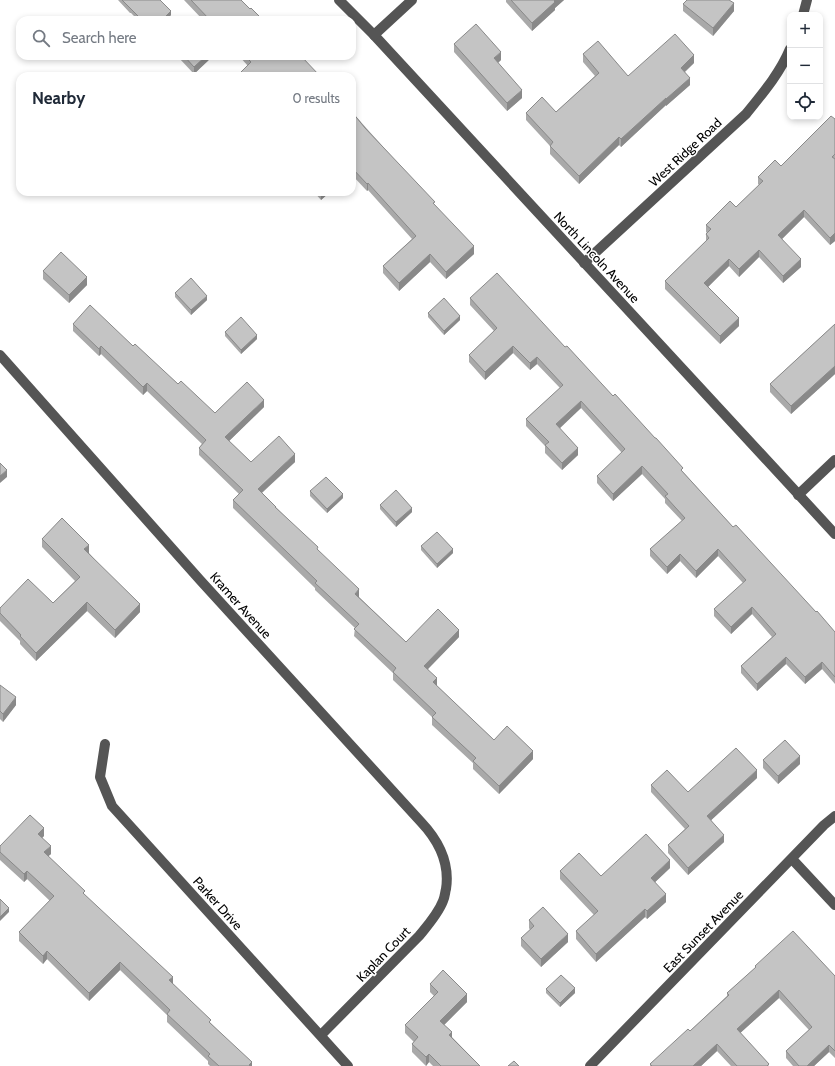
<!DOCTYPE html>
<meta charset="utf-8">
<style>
body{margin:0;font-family:Cabin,sans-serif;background:#f2f2f3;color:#1f2937}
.controls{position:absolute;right:12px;top:12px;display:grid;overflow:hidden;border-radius:8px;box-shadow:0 2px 6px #0003}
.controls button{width:36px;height:36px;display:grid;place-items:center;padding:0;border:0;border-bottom:1px solid #e0e1e3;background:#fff;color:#1f2937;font:20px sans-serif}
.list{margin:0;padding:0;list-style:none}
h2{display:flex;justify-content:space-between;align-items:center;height:52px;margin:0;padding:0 16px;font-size:17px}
h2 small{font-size:13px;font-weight:400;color:#747a83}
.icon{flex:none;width:22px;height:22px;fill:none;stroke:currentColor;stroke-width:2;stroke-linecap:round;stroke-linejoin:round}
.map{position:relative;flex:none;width:835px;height:1066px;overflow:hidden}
.search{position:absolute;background:#fff;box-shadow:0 2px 6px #0003;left:16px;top:16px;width:340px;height:44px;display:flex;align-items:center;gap:10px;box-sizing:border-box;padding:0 14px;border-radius:12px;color:#747a83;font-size:15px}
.panel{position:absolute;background:#fff;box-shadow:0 2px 6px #0003;left:16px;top:72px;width:340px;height:124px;border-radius:12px}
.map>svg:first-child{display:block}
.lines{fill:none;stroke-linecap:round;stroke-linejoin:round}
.minor{stroke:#555;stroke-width:10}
.wall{fill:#a9a9a9}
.shaded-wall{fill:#898989}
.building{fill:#c4c4c4;stroke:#898989}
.labels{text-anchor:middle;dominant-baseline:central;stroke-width:3;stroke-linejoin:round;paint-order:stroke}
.street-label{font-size:13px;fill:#000;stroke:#fff}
</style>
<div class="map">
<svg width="835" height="1066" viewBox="0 0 835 1066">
<rect width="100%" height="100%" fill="#fff"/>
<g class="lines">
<g class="minor">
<path d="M 339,0 L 374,35 L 835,534"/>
<path d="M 803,15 L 807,0"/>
<path d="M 374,35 L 412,0"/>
<path d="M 584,263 L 746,114 C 763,93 780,73 790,49"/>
<path d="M 0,355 L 200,580 L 421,822 C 438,840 450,863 446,889 C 445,892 445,897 443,901 C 438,914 428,925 419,936 L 321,1035"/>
<path d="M 798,495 L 835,460"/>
<path d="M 105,744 L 100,777 L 112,806 L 348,1066"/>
<path d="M 792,859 L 835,905"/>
<path d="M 590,1066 L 824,825 L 835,816"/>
</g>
</g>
<g class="wall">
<path d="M 118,0 L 160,0 L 171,15 L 166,20 L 138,20 L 131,13 L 130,13 Z"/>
<path d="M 184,0 L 241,0 L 250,9 L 263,20 L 203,20 Z"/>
<path d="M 506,0 L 564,0 L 555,8 L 555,10 L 532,31 L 506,2 Z"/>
<path d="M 683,4 L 734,11 L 713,36 L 683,11 Z"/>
<path d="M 454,44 L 501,60 L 498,63 L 522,98 L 507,111 L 454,52 Z"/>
<path d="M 583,54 L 628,76 L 694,63 L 685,72 L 690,85 L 666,106 L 666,105 L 621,147 L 619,145 L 579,184 L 550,154 L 550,146 L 526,120 L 526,113 L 556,112 L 595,76 L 583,62 Z"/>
<path d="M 179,56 L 213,56 L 194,74 L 179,58 Z"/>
<path d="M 239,56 L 301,56 L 248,66 Z"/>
<path d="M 352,112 L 435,205 L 474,254 L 446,279 L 430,262 L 399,291 L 383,273 L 383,266 L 412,239 L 368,190 L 367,191 L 352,175 Z"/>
<path d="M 835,119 L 835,241 L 830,245 L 804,217 L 782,239 L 801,267 L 783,283 L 759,257 L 739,277 L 729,266 L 708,287 L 739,326 L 720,344 L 665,289 L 665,281 L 706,241 L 706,234 L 707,233 L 706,232 L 706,225 L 736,207 L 759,185 L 758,184 L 758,177 L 781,166 Z"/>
<path d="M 314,192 L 330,192 L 321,200 Z"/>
<path d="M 43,271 L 87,285 L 69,303 L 43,279 Z"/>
<path d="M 175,293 L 207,300 L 191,315 L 175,297 Z"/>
<path d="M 470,298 L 565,347 L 683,472 L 733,527 L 835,632 L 835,684 L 822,669 L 805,684 L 786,664 L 757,691 L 741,673 L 741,666 L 772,637 L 752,614 L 731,634 L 714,616 L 714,609 L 743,583 L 718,556 L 696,578 L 680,561 L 667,574 L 650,556 L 650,549 L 682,521 L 665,503 L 665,499 L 642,474 L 613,501 L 597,483 L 597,476 L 622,453 L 581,408 L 559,428 L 578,455 L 562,470 L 545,453 L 545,446 L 526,426 L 526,419 L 560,388 L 537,364 L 530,370 L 513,353 L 485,380 L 469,362 L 469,355 L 494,331 L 470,305 Z"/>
<path d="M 428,313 L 460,320 L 444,335 L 428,317 Z"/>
<path d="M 73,324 L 133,346 L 178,384 L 215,413 L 264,407 L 229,441 L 251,462 L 295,462 L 262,493 L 318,550 L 359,597 L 406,642 L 459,637 L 428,669 L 437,686 L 494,740 L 533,759 L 499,794 L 473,769 L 473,763 L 432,725 L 432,717 L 393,680 L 393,673 L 354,636 L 355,628 L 315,590 L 315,588 L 233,508 L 233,500 L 239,494 L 199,455 L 199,448 L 202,444 L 147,391 L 143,395 L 101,354 L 99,356 L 73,331 Z"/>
<path d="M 835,324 L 835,374 L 791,414 L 770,392 L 770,384 Z"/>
<path d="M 225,332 L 257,339 L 241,354 L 225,336 Z"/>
<path d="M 310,491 L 343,498 L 327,513 L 310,496 Z"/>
<path d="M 380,505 L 412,512 L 396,527 L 380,509 Z"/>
<path d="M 42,539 L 89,553 L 140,612 L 115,638 L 87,611 L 36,661 L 20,644 L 20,641 L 0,621 L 0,608 L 53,603 L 75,581 L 42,547 Z"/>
<path d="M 421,546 L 453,553 L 437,568 L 421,550 Z"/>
<path d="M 0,685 L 16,705 L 3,722 L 0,719 Z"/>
<path d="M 763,760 L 800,764 L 778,784 L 763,768 Z"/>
<path d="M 757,778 L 711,820 L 724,842 L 688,875 L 668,853 L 668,845 L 685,829 L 651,792 L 651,785 L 688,792 Z"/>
<path d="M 44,836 L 42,838 L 51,854 L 48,856 L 85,895 L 173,984 L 252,1066 L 210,1066 L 208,1064 L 208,1061 L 167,1022 L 167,1015 L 120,970 L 89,1001 L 47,959 L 43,964 L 19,941 L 19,932 L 50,901 L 27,879 L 24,882 L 0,860 L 0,846 Z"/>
<path d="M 670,868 L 655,882 L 666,902 L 647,919 L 645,917 L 596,962 L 576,939 L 576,931 L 594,915 L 560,879 L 560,871 L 601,876 Z"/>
<path d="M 529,920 L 568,942 L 541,967 L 521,946 L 521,938 L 530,930 L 529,928 Z"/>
<path d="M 755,966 L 835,976 L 835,1058 L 829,1052 L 814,1066 L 793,1066 L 786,1058 L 786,1051 L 809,1030 L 779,998 L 740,1033 L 769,1066 L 731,1066 L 717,1051 L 701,1066 L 650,1066 L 650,1064 L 690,1031 L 727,996 L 727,993 L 755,968 Z"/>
<path d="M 430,984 L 467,1002 L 444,1025 L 452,1037 L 480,1066 L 433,1066 L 429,1062 L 426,1066 L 412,1052 L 412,1044 L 414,1042 L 405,1033 L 405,1025 L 434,996 L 430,992 Z"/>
<path d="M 546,989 L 575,993 L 560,1007 L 546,993 Z"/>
</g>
<g class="shaded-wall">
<path d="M 555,0 L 564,0 L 555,8 L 555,10 L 532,31 L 532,23 Z"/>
<path d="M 734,3 L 734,11 L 713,36 L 713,28 Z"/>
<path d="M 171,11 L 171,15 L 166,20 L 162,20 Z"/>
<path d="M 501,52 L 501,60 L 494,66 L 494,58 Z"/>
<path d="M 694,55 L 694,63 L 681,75 L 681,68 Z"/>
<path d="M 206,56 L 213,56 L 194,74 L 194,67 Z"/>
<path d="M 690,78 L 690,85 L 666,106 L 666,99 Z"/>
<path d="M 522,90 L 522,98 L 507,111 L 507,103 Z"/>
<path d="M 666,98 L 666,105 L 621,147 L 621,139 Z"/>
<path d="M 619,137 L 619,145 L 579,184 L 579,176 Z"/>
<path d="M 368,183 L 368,190 L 367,191 L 367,184 Z"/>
<path d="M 322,192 L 330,192 L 321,200 L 321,193 Z"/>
<path d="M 804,210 L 804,217 L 778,243 L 778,235 Z"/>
<path d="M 835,233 L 835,241 L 830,245 L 830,238 Z"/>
<path d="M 474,246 L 474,254 L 446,279 L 446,272 Z"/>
<path d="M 759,250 L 759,257 L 739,277 L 739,269 Z"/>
<path d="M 430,254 L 430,262 L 399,291 L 399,283 Z"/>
<path d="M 729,259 L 729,266 L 704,291 L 704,283 Z"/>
<path d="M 801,259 L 801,267 L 783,283 L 783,276 Z"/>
<path d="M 87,277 L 87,285 L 69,303 L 69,295 Z"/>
<path d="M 207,296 L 207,300 L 191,315 L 191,310 Z"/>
<path d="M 460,316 L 460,320 L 444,335 L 444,331 Z"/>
<path d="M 739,318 L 739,326 L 720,344 L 720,336 Z"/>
<path d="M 257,335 L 257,339 L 241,354 L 241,350 Z"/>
<path d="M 101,346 L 101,354 L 99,356 L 99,349 Z"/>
<path d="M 513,346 L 513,353 L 485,380 L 485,372 Z"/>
<path d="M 537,357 L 537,364 L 530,370 L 530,363 Z"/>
<path d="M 835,366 L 835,374 L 791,414 L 791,406 Z"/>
<path d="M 147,383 L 147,391 L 143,395 L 143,387 Z"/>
<path d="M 264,400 L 264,407 L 225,445 L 225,437 Z"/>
<path d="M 581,401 L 581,408 L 556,432 L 556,424 Z"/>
<path d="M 578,448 L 578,455 L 562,470 L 562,463 Z"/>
<path d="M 295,454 L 295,462 L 258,496 L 258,489 Z"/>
<path d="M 642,466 L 642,474 L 613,501 L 613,494 Z"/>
<path d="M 7,470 L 7,477 L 0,483 L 0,476 Z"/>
<path d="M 343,494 L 343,498 L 327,513 L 327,509 Z"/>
<path d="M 412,508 L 412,512 L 396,527 L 396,522 Z"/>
<path d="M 89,545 L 89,553 L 84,557 L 84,549 Z"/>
<path d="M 453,549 L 453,553 L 437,568 L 437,564 Z"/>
<path d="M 718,549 L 718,556 L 696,578 L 696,571 Z"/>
<path d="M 680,554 L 680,561 L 667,574 L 667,567 Z"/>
<path d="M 359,589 L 359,597 L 355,601 L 355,594 Z"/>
<path d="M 87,602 L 87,611 L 36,661 L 36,653 Z"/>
<path d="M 140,604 L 140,612 L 115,638 L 115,630 Z"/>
<path d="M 752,607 L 752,614 L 731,634 L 731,627 Z"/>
<path d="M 459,630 L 459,637 L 424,673 L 424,666 Z"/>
<path d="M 786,657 L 786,664 L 757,691 L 757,684 Z"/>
<path d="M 822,662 L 822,669 L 805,684 L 805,677 Z"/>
<path d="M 437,678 L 437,686 L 433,690 L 433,682 Z"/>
<path d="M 16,697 L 16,705 L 3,722 L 3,714 Z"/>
<path d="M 533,751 L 533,759 L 499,794 L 499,786 Z"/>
<path d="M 800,756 L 800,764 L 778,784 L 778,776 Z"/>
<path d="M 757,770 L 757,778 L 707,824 L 707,816 Z"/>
<path d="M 44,828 L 44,836 L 38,842 L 38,834 Z"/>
<path d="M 724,835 L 724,842 L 688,875 L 688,868 Z"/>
<path d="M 51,846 L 51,854 L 44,860 L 44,852 Z"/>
<path d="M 670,860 L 670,868 L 651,886 L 651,878 Z"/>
<path d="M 27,871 L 27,879 L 24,882 L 24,874 Z"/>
<path d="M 666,894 L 666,902 L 647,919 L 647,911 Z"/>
<path d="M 9,908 L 9,912 L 0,921 L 0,917 Z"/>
<path d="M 645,909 L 645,917 L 596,962 L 596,954 Z"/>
<path d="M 568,934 L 568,942 L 541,967 L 541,959 Z"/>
<path d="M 47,951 L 47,959 L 43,964 L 43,956 Z"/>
<path d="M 120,962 L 120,970 L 89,1001 L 89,993 Z"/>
<path d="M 173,977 L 173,985 L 169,980 Z"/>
<path d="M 575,988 L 575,993 L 560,1007 L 560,1003 Z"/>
<path d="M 779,990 L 779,998 L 737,1036 L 737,1029 Z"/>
<path d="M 467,994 L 467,1002 L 440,1029 L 440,1021 Z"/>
<path d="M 452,1032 L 452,1040 L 449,1035 Z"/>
<path d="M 717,1044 L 717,1051 L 701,1066 L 693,1066 Z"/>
<path d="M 829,1045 L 829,1052 L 814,1066 L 807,1066 Z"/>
<path d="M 429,1054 L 429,1062 L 426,1066 L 426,1057 Z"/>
<path d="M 252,1062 L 252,1066 L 249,1066 L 249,1065 Z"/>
</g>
<g class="building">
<path d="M 122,0 L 160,0 L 171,11 L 162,20 L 142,20 Z"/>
<path d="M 191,0 L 241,0 L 250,9 L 251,8 L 263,20 L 210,20 Z"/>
<path d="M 511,0 L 555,0 L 554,1 L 555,2 L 532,23 Z"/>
<path d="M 687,0 L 729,0 L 734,3 L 713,28 L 683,4 Z"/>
<path d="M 476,24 L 501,52 L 494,58 L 522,90 L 507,103 L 454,44 Z"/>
<path d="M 675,34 L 694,55 L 681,68 L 690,78 L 666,99 L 666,98 L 621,139 L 619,137 L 579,176 L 550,146 L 553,142 L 526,113 L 542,97 L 556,112 L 599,73 L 583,54 L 598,41 L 628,76 Z"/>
<path d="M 184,56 L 206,56 L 194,67 Z"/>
<path d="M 245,56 L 301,56 L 320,76 L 237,76 L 251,62 Z"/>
<path d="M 352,112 L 365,128 L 435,202 L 433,203 L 474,246 L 446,272 L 430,254 L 399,283 L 383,266 L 416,236 L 368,183 L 367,184 L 352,168 Z"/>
<path d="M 831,116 L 835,119 L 835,154 L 832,157 L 835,159 L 835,233 L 830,238 L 804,210 L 778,235 L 801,259 L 783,276 L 759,250 L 739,269 L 729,259 L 704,283 L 739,318 L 720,336 L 665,281 L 709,238 L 706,234 L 711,229 L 706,225 L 730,201 L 736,207 L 763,181 L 758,177 L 775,160 L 781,166 Z"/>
<path d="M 61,252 L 87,277 L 69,295 L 43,271 Z"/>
<path d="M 497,273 L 565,347 L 567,346 L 613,396 L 615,394 L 655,438 L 656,438 L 683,468 L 681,470 L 733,527 L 736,525 L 816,612 L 817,611 L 835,632 L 835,677 L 822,662 L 805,677 L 786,657 L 757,684 L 741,666 L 776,634 L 752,607 L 731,627 L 714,609 L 746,580 L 718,549 L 696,571 L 680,554 L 667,567 L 650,549 L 685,518 L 665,496 L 668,494 L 642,466 L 613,494 L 597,476 L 625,449 L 581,401 L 556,424 L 578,448 L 562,463 L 545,445 L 549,442 L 526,419 L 563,385 L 537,357 L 530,363 L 513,346 L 485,372 L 469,355 L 497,328 L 470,298 Z"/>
<path d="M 191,278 L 207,296 L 191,310 L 175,293 Z"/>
<path d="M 444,298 L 460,316 L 444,331 L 428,313 Z"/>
<path d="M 90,305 L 133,346 L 135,344 L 178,384 L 181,381 L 215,413 L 247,382 L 264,400 L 225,437 L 251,462 L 279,436 L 295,454 L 258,489 L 276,507 L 275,507 L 318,547 L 317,549 L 359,589 L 355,594 L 406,642 L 438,609 L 459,630 L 424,666 L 437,678 L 433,682 L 494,740 L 507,726 L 533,751 L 499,786 L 473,761 L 476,758 L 432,717 L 436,713 L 393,672 L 396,668 L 354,629 L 359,624 L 315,583 L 317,581 L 233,500 L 243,490 L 199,448 L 206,440 L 147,383 L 143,387 L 101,346 L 99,349 L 73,324 Z"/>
<path d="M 241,317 L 257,335 L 241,350 L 225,332 Z"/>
<path d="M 835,324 L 835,366 L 791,406 L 770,384 Z"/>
<path d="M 0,463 L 7,470 L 0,476 Z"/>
<path d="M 326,477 L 343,494 L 327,509 L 310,491 Z"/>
<path d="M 396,490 L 412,508 L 396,522 L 380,505 Z"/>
<path d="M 62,518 L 89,545 L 84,549 L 140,604 L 115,630 L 87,602 L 36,653 L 20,636 L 21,635 L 0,613 L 0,608 L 28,579 L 53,603 L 80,577 L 42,539 Z"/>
<path d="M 437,532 L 453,549 L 437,564 L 421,546 Z"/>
<path d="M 0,685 L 16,697 L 3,714 L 0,711 Z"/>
<path d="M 785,740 L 800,756 L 778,776 L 763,760 Z"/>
<path d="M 736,748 L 757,770 L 707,816 L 724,835 L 688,868 L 668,845 L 689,826 L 651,785 L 667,770 L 688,792 Z"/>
<path d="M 30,815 L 44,828 L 38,834 L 51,846 L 44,852 L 85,891 L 83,893 L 173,977 L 169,980 L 211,1020 L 209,1022 L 252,1062 L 249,1065 L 250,1066 L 219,1066 L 208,1056 L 210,1054 L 167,1014 L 170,1010 L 120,962 L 89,993 L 47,951 L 43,956 L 19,932 L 54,896 L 27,871 L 24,874 L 0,852 L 0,846 Z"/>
<path d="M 646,834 L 670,860 L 651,878 L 666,894 L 647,911 L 645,909 L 596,954 L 576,931 L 598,911 L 560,871 L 579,853 L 601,876 Z"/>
<path d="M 0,899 L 9,908 L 0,917 Z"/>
<path d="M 543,907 L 568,934 L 541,959 L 521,938 L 534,926 L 529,920 Z"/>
<path d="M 793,931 L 835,976 L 835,1051 L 829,1045 L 807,1066 L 799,1066 L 786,1051 L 812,1027 L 779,990 L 737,1029 L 769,1064 L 767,1066 L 737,1066 L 717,1044 L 693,1066 L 652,1066 L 650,1064 L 688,1029 L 690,1031 L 729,995 L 727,993 L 756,967 L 755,966 Z"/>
<path d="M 443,970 L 467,994 L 440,1021 L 452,1032 L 449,1035 L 480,1066 L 441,1066 L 429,1054 L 426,1057 L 412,1044 L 418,1037 L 405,1025 L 438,992 L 430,984 Z"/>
<path d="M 561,975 L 575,988 L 560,1003 L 546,989 Z"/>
<path d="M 514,1061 L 519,1066 L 508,1066 Z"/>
</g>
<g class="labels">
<g class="street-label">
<text transform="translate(685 152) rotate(-43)">West Ridge Road</text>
<text transform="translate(597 257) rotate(47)">North Lincoln Avenue</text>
<text transform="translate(241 605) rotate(48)">Kramer Avenue</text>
<text transform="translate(218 903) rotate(48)">Parker Drive</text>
<text transform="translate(703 931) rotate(-46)">East Sunset Avenue</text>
<text transform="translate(383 954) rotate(-46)">Kaplan Court</text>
</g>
</g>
</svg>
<div class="controls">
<button>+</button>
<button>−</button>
<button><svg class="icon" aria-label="locate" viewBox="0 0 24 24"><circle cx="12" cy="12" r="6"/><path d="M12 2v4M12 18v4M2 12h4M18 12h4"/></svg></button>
</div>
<div class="search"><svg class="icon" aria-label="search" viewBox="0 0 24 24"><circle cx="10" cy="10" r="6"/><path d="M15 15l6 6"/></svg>Search here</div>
<section class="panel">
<h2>Nearby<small>0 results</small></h2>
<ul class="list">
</ul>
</section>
</div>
